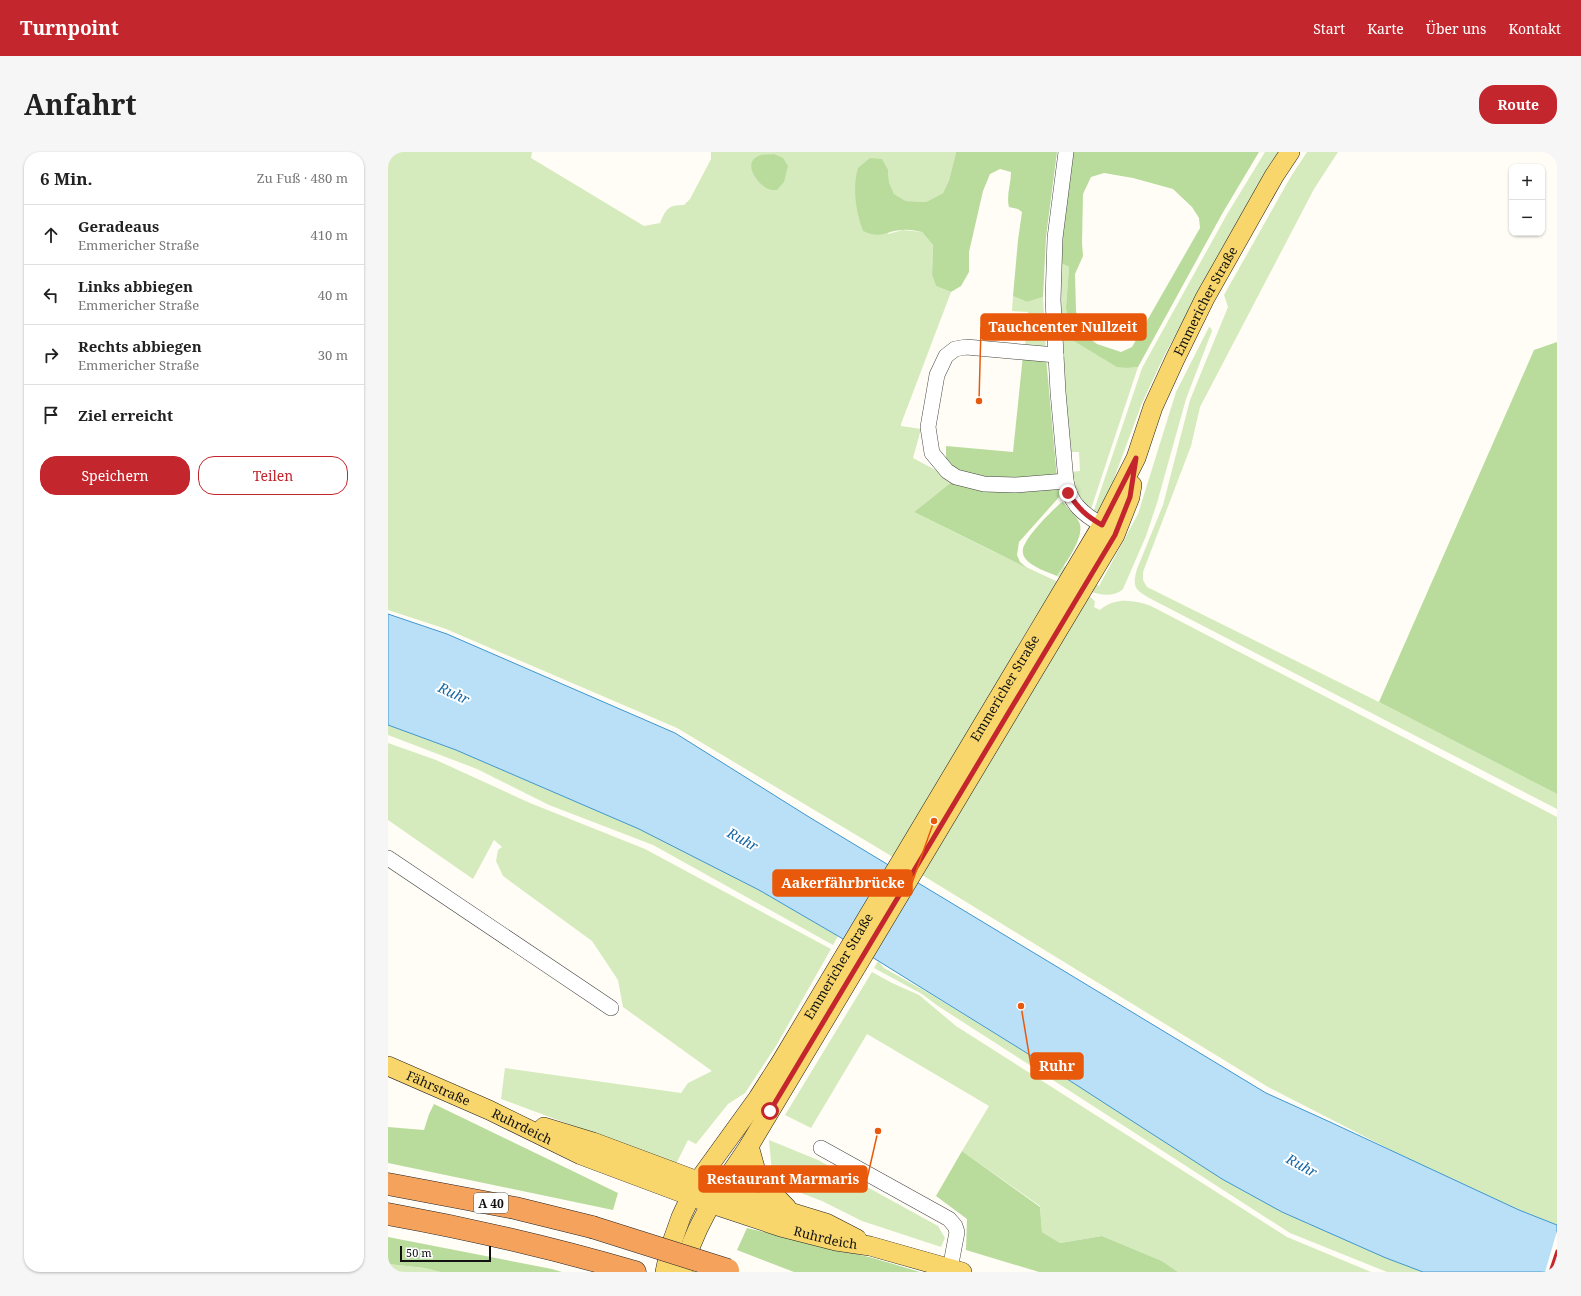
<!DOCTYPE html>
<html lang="de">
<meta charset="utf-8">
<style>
body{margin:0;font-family:"Noto Serif",serif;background:#f6f6f6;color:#222}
.controls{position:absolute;right:12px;top:12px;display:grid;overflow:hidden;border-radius:8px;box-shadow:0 1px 3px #0004}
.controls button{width:36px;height:36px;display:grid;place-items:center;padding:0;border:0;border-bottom:1px solid #e0e0e0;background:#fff;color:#222;font:20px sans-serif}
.scale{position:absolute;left:12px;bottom:10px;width:91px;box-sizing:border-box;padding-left:4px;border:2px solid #111;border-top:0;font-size:11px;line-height:14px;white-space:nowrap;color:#111;-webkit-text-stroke:3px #fff;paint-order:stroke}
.stop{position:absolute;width:12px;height:12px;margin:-9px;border:3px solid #c4262e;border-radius:50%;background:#fff}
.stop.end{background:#c4262e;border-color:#fff;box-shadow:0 1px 4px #0008}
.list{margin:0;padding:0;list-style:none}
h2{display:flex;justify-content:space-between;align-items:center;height:52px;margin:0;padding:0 16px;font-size:17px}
h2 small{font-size:13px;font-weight:400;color:#767676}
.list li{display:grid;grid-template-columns:26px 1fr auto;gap:12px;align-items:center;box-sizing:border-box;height:60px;padding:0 16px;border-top:1px solid #e0e0e0}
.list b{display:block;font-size:15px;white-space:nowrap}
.list p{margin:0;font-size:13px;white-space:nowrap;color:#767676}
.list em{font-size:13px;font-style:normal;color:#767676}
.actions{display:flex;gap:8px;padding:12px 16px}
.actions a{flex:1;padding:9px 0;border:1px solid #c4262e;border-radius:16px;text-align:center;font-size:14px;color:#c4262e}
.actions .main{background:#c4262e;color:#fff}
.icon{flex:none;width:22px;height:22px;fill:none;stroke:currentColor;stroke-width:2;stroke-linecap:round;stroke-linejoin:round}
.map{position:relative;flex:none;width:1169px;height:1120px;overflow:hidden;border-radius:16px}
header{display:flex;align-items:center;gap:24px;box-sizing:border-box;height:56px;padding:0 20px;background:#c4262e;color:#fff}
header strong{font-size:19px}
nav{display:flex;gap:22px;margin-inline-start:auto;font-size:14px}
.intro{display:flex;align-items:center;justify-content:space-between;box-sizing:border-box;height:96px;padding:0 24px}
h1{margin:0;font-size:28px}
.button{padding:10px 18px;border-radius:16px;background:#c4262e;color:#fff;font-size:14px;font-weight:700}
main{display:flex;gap:24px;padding:0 24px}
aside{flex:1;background:#fff;border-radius:16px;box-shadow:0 1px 3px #0004}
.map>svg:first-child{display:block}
.green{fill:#d5ebbd}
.forest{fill:#b9dc9c;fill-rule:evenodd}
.water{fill:#b9e0f7;stroke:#3f96cf}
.pier{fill:#fffdf5}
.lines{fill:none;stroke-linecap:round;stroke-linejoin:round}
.minor-casing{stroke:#444;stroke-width:16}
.major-casing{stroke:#222;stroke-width:20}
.highway-casing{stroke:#222;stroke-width:23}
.minor{stroke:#fff;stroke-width:15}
.major{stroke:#f9d66b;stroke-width:19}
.highway{stroke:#f5a25d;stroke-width:22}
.rail{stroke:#c4262e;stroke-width:3}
.highway-bridge-casing{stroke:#222;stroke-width:23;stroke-linecap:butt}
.highway-bridge{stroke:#f5a25d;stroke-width:22}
.route{stroke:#c4262e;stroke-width:5}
.labels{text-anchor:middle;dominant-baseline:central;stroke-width:4;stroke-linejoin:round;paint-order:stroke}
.shield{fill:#fff;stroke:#585858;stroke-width:1}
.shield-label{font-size:12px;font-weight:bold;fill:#111}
.street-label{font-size:13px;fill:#111;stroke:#fff}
.water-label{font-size:14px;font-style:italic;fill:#1768a6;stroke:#fff}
.leader{fill:none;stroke:#e8590c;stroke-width:1.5}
.callout-dot{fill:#e8590c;stroke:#fff;stroke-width:1.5}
.callout{fill:#e8590c;stroke:#e8590c;stroke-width:1.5}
.callout-label{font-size:14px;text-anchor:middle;font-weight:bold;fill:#fff}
</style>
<header>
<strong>Turnpoint</strong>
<nav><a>Start</a><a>Karte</a><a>Über uns</a><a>Kontakt</a></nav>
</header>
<div class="intro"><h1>Anfahrt</h1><a class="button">Route</a></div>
<main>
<aside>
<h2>6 Min.<small>Zu Fuß · 480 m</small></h2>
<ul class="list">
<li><svg class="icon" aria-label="ahead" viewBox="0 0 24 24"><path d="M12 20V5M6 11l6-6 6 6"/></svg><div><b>Geradeaus</b><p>Emmericher Straße</p></div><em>410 m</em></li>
<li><svg class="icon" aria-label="left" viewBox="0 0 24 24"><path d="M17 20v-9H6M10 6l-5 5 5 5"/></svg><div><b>Links abbiegen</b><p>Emmericher Straße</p></div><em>40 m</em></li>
<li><svg class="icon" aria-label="right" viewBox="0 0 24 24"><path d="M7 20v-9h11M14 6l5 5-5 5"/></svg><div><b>Rechts abbiegen</b><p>Emmericher Straße</p></div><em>30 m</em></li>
<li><svg class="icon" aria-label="arrive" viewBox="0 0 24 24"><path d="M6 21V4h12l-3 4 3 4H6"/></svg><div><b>Ziel erreicht</b></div></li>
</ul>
<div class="actions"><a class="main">Speichern</a><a>Teilen</a></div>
</aside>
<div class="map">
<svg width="1169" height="1120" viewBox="0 0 1169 1120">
<rect width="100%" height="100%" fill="#fffdf5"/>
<g class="green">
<path d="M 0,0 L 144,0 L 143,6 L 256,74 L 272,71 C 278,57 280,53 296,53 L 302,47 L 323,7 L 323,0 L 568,0 L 561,28 L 555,41 L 538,50 L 518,49 L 506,42 L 501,30 L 500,18 L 500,82 L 515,78 L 534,80 L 545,93 L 544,123 L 548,134 L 563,140 L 513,272 L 513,274 L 533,277 L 525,306 L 566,328 L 526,360 L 602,398 L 704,446 L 707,450 L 706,455 L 712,458 C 727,445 746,448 763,454 L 1169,665 L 1169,1073 L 1131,1058 L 1032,1013 L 880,935 L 490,696 L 289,576 L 58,477 L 0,458 Z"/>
<path d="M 877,0 L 891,0 L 877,21 L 777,202 L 754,251 L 715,356 L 712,359 L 705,361 L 754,216 L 838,64 Z"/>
<path d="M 919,0 L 950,0 L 926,37 L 812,255 L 803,294 L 755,420 L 755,428 L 759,435 L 991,550 L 1169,642 L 1169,657 L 765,448 C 749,439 743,437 749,417 L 775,353 L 802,248 L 840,155 L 836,143 L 902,26 Z"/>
<path d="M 671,110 L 681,115 L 678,155 L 681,186 L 740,216 L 750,215 L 702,360 L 687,341 L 683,320 L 692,319 L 691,300 L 681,300 L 675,240 Z"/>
<path d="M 625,144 L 639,150 L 655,145 L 658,198 L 637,194 L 640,160 L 624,159 Z"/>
<path d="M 821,175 L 823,176 L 824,179 L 798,247 L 769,351 L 758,384 L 735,437 C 717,453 688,432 669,424 L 676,414 L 711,434 L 750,362 L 788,240 Z"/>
<path d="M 0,573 L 68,598 L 251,677 L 371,738 L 450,784 L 445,793 L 265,693 L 161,653 L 89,617 L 0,583 Z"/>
<path d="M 0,591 L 48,608 L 142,651 L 257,697 L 443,797 L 388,894 L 357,941 L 340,952 L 308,992 L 300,988 L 288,1012 L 113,947 L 117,916 L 293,941 L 300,931 L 324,919 L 235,855 L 230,828 L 204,789 L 115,724 L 108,709 L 110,698 L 114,695 L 106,688 L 85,727 L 0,668 Z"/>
<path d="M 490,809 L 496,816 L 539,840 L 642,903 L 834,1027 L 894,1060 L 998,1106 L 1035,1120 L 999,1120 L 902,1081 L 550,854 L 534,842 L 486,816 Z"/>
<path d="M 484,820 L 504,831 L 531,843 L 568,874 L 899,1085 L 983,1120 L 790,1120 L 774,1109 L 714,1084 L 672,1091 L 654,1080 L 652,1054 L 574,999 L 601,954 L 479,882 L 423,976 L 397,963 Z"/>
<path d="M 381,988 L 430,1008 L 550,1074 L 557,1086 L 553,1095 L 474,1069 L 434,1049 L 392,1033 L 384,1021 Z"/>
<path d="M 0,1112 L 37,1116 L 52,1120 L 0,1120 Z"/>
</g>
<g class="forest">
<path d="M 568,0 L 669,0 L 658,85 L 655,145 L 639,150 L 625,144 L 630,88 L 634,60 L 630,57 L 621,55 C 618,44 623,32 623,20 L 612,17 L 602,22 L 595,39 L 581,100 L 581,120 L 573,134 L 563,140 L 548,134 L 544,123 L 545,93 L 534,80 C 528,79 521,77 515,78 C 498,78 495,88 475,79 C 468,60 464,36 470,16 L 482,6 L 494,7 L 500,18 L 501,30 L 506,42 L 518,49 L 538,50 L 555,41 L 561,28 Z"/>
<path d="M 684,0 L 871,0 L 834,62 L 750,215 L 740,216 L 729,215 L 681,186 L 678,155 L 681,115 L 671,110 ZM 716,21 L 745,26 L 785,37 L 804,55 L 811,66 L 812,76 L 744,195 L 733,200 L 709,192 L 693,180 L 688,159 L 687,122 L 695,104 L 694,91 L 695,42 L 703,25 Z"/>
<path d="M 386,2 L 395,6 L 400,14 L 396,30 L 389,38 C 387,38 382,38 380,37 C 368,31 353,9 373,3 C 377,2 382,3 386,2 Z"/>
<path d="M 1169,190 L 1169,642 L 991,550 L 1146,198 Z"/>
<path d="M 635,203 L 658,205 L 669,326 L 597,327 L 562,315 L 558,306 L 558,294 L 625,300 Z"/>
<path d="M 566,328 L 670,333 L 672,344 L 631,390 L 629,403 L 632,410 L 639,416 L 526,360 Z"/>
<path d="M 674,350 L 675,350 C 680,357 688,363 691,370 C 698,384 677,412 669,424 C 660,420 643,415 637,406 C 634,402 634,396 637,392 C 642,381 664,358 674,350 Z"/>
<path d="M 46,952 L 230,1041 L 225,1058 L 0,1011 L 0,975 L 36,978 L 41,962 Z"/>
<path d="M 574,999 L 652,1055 L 654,1080 L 672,1091 L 714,1084 L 774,1109 L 790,1120 L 651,1120 L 578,1098 L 579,1067 L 548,1044 Z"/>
<path d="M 359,1076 L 485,1106 L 532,1120 L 406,1120 L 349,1098 Z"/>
<path d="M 0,1085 L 164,1117 L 174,1120 L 52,1120 L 37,1116 L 0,1112 Z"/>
</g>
<path class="water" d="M 0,462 L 59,482 L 287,581 L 421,665 L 878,941 L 942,970 L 1131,1058 L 1169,1073 L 1169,1120 L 1035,1120 L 998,1106 L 894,1060 L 834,1027 L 642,903 L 450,784 L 371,738 L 251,677 L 68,598 L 0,573 Z"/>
<path class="pier" d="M 1169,1079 L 1169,1120 L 1157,1120 Z"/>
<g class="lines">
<defs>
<g id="minor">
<path d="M 678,0 L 667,86 L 665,148 L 670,240 L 678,329 C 682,352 695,362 714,373"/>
<path d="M 668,203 L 578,195 L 567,197 L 558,204 L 549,223 L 540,275 L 544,301 L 559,319 L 568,325 L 596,332 L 627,333 L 678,329"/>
<path d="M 0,706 L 223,856"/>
<path d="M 433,996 L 561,1067 L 567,1074 L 569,1080 L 562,1117"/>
</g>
<g id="major">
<path id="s1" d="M 0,914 L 101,958 L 193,1003 L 324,1052 L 393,1075 L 448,1089 L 482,1094 L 574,1120"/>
<path d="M 156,975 L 205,990 L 350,1044 L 438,1071 L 469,1087"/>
<path d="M 361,994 L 369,1023 L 373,1029 L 399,1056"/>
<path id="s2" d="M 277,1120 L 282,1096 L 293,1065 L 310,1029 L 370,946 L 393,910 L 714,373 L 748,306 L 765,255 L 787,207 L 817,146 L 886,24 L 902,0"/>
<path d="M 295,1120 C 305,1073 335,1033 361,994 L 727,383 L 742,345 L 744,333"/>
</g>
<g id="highway">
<path d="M 0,1032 L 127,1056 L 204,1075"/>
<path d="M 0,1062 C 83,1077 165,1096 247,1120"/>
</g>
</defs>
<use href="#minor" class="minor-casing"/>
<use href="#major" class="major-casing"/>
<use href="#highway" class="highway-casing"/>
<use href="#minor" class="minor"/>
<use href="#major" class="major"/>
<use href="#highway" class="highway"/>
<path class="rail" d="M 1162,1120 L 1169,1099"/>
<defs>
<path id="highway-bridge" d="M 204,1075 L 340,1118"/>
</defs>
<use href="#highway-bridge" class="highway-bridge-casing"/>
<use href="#highway-bridge" class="highway-bridge"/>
</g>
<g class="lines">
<path class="route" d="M 382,959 L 727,383 L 742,345 L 748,306 L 714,373 C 698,364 691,357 680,341"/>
</g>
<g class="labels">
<rect class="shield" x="86" y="1041" width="34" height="20" rx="3"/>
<g class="shield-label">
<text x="103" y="1051">A 40</text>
</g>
<g class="street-label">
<text stroke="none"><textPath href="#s2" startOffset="1115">Emmericher Straße</textPath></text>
<text stroke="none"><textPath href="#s2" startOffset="678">Emmericher Straße</textPath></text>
<text stroke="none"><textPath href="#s2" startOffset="354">Emmericher Straße</textPath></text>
<text stroke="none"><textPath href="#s1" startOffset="55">Fährstraße</textPath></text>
<text stroke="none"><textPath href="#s1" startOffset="147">Ruhrdeich</textPath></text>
<text stroke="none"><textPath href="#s1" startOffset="471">Ruhrdeich</textPath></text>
</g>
<g class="water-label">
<text transform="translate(66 541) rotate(25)">Ruhr</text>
<text transform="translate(355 687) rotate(29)">Ruhr</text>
<text transform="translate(914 1013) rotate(29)">Ruhr</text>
</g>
</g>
<path class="leader" d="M591 249L593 175M546 669L524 731M633 854L643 914M490 979L479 1027"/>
<g class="callout-dot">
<circle cx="591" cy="249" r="4"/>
<circle cx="546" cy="669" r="4"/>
<circle cx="633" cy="854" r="4"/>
<circle cx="490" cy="979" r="4"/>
</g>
<g class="callout">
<rect x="593" y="162" width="165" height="26" rx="4"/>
<rect x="385" y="718" width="139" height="26" rx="4"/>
<rect x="643" y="901" width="52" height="26" rx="4"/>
<rect x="311" y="1014" width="168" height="26" rx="4"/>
</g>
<g class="callout-label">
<text x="675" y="180">Tauchcenter Nullzeit</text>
<text x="455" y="736">Aakerfährbrücke</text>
<text x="669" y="919">Ruhr</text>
<text x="395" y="1032">Restaurant Marmaris</text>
</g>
</svg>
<div class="controls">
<button>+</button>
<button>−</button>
</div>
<div class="scale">50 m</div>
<div class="stop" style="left:382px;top:959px"></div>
<div class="stop end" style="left:680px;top:341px"></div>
</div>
</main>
